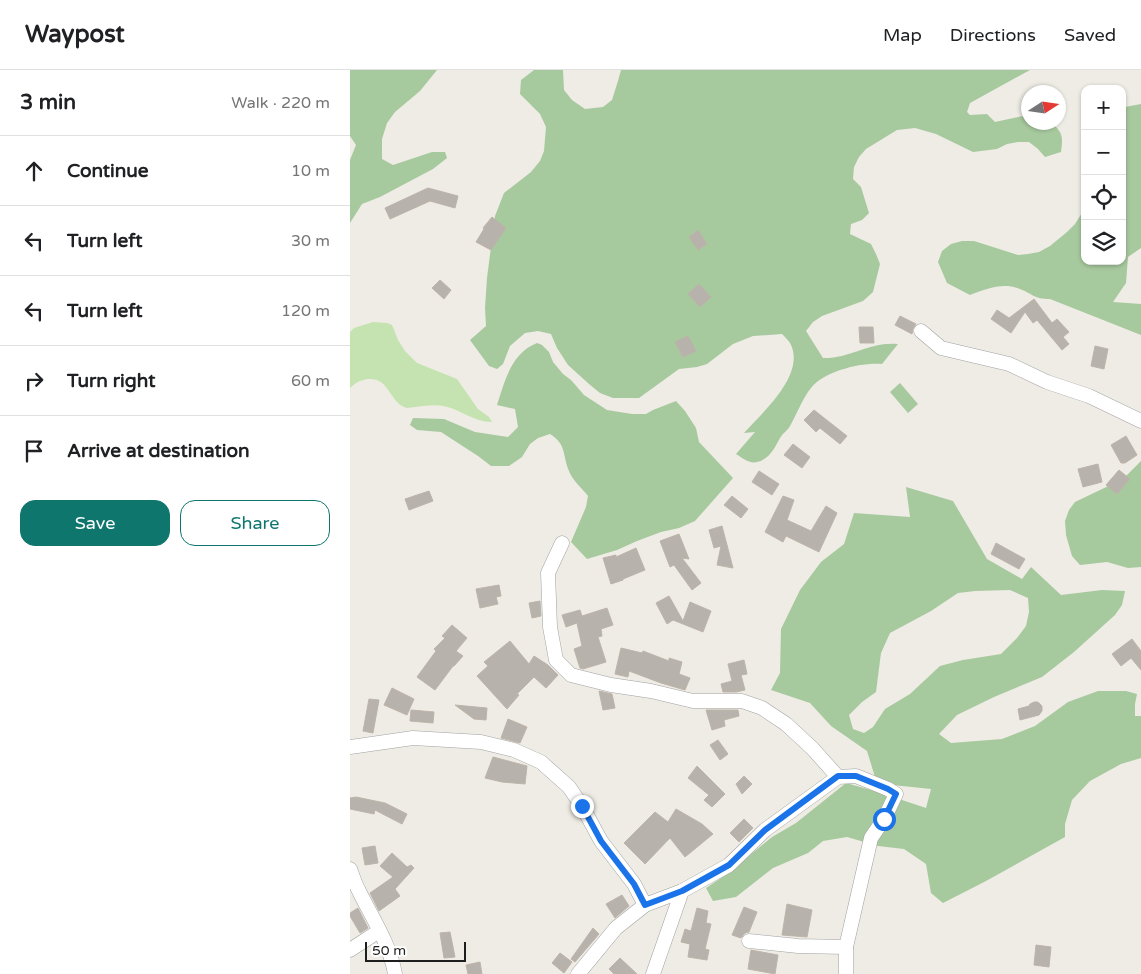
<!DOCTYPE html>
<meta charset="utf-8">
<style>
body{margin:0;font-family:"Varela Round",sans-serif;background:#f2f2f2;color:#202124}
.controls{position:absolute;right:15px;top:15px;display:grid;overflow:hidden;border-radius:10px;box-shadow:0 1px 4px #0004}
.controls button{width:45px;height:45px;display:grid;place-items:center;padding:0;border:0;border-bottom:1px solid #e0e0e0;background:#fff;color:#202124;font:25px sans-serif}
.compass{position:absolute;left:671px;top:15px;width:45px;height:45px;border-radius:50%;background:#fff;box-shadow:0 1px 4px #0004;rotate:78deg}
.scale{position:absolute;left:15px;bottom:12px;width:101px;box-sizing:border-box;padding-left:5px;border:2px solid #1e1e1e;border-top:0;font-size:14px;line-height:18px;white-space:nowrap;color:#1e1e1e;-webkit-text-stroke:4px #fff;paint-order:stroke}
.stop{position:absolute;width:15px;height:15px;margin:-11px;border:4px solid #1a73e8;border-radius:50%;background:#fff}
.stop.end{background:#1a73e8;border-color:#fff;box-shadow:0 1px 5px #0008}
.list{margin:0;padding:0;list-style:none}
h2{display:flex;justify-content:space-between;align-items:center;height:65px;margin:0;padding:0 20px;font-size:21px}
h2 small{font-size:16px;font-weight:400;color:#757577}
.list li{display:grid;grid-template-columns:32px 1fr auto;gap:15px;align-items:center;box-sizing:border-box;height:70px;padding:0 20px;border-top:1px solid #e0e0e0}
.list b{display:block;font-size:19px;white-space:nowrap}
.list em{font-size:16px;font-style:normal;color:#757577}
.actions{display:flex;gap:10px;padding:15px 20px}
.actions a{flex:1;padding:11px 0;border:1px solid #0f766e;border-radius:15px;text-align:center;font-size:18px;color:#0f766e}
.actions .main{background:#0f766e;color:#fff}
.icon{flex:none;width:28px;height:28px;fill:none;stroke:currentColor;stroke-width:2;stroke-linecap:round;stroke-linejoin:round}
.map{position:relative;flex:none;width:791px;height:904px;overflow:hidden}
header{display:flex;align-items:center;gap:30px;box-sizing:border-box;height:70px;padding:0 25px;background:#fff;border-bottom:1px solid #e0e0e0}
header strong{font-size:24px}
nav{display:flex;gap:28px;margin-inline-start:auto;font-size:18px}
main{display:flex}
aside{flex:1;background:#fff}
.map>svg:first-child{display:block}
.grass{fill:#c5e3b0}
.forest{fill:#a7c99e;fill-rule:evenodd}
.building{fill:#b7b2ab;stroke:#beb4a9}
.lines{fill:none;stroke-linecap:round;stroke-linejoin:round}
.minor-casing{stroke:#a2a2a2;stroke-width:15}
.minor{stroke:#fff;stroke-width:14}
.route{stroke:#1a73e8;stroke-width:6}
</style>
<header>
<strong>Waypost</strong>
<nav><a>Map</a><a>Directions</a><a>Saved</a></nav>
</header>
<main>
<aside>
<h2>3 min<small>Walk · 220 m</small></h2>
<ul class="list">
<li><svg class="icon" aria-label="ahead" viewBox="0 0 24 24"><path d="M12 20V5M6 11l6-6 6 6"/></svg><div><b>Continue</b></div><em>10 m</em></li>
<li><svg class="icon" aria-label="left" viewBox="0 0 24 24"><path d="M17 20v-9H6M10 6l-5 5 5 5"/></svg><div><b>Turn left</b></div><em>30 m</em></li>
<li><svg class="icon" aria-label="left" viewBox="0 0 24 24"><path d="M17 20v-9H6M10 6l-5 5 5 5"/></svg><div><b>Turn left</b></div><em>120 m</em></li>
<li><svg class="icon" aria-label="right" viewBox="0 0 24 24"><path d="M7 20v-9h11M14 6l5 5-5 5"/></svg><div><b>Turn right</b></div><em>60 m</em></li>
<li><svg class="icon" aria-label="arrive" viewBox="0 0 24 24"><path d="M6 21V4h12l-3 4 3 4H6"/></svg><div><b>Arrive at destination</b></div></li>
</ul>
<div class="actions"><a class="main">Save</a><a>Share</a></div>
</aside>
<div class="map">
<svg width="791" height="904" viewBox="0 0 791 904">
<rect width="100%" height="100%" fill="#eeece5"/>
<path class="grass" d="M 23,252 L 37,253 L 42,255 L 48,270 L 55,281 L 67,293 L 107,309 L 128,339 L 139,347 L 142,352 C 124,352 110,339 93,336 C 83,334 68,337 57,338 C 39,333 40,307 18,309 C 10,310 5,313 0,318 L 0,262 L 4,258 Z"/>
<g class="forest">
<path d="M 0,0 L 87,0 L 70,21 L 45,42 L 37,53 L 32,69 L 32,89 L 43,95 L 82,82 L 95,82 L 97,88 L 83,99 L 30,127 L 12,134 L 0,153 L 0,90 L 6,75 L 0,66 Z"/>
<path d="M 184,0 L 213,0 L 214,20 L 222,30 L 235,39 L 253,37 L 262,30 L 268,11 L 271,0 L 680,0 L 620,33 L 617,42 L 620,45 L 637,44 L 645,52 L 678,45 L 678,52 L 702,53 C 713,63 713,67 711,82 L 695,87 L 688,79 L 679,72 L 668,72 L 657,74 L 647,79 L 623,82 L 586,64 L 565,58 L 547,60 L 516,79 L 509,87 L 504,97 L 503,109 L 511,117 L 519,143 L 512,150 L 501,154 L 500,164 L 521,174 L 526,184 L 530,194 L 523,222 L 513,231 L 472,246 L 463,252 L 456,261 L 473,288 C 499,289 521,271 548,274 L 532,294 C 512,292 474,301 461,318 C 452,329 447,344 440,356 C 438,360 433,363 430,368 C 425,377 420,389 407,392 C 400,394 392,388 386,384 L 405,362 L 394,363 C 412,343 457,304 440,273 C 438,270 435,267 432,264 L 403,266 L 383,274 L 357,294 L 347,297 L 329,299 L 289,328 L 263,328 L 250,323 L 239,314 L 218,295 L 207,278 L 201,264 L 188,261 L 175,263 L 160,276 L 153,294 L 147,299 L 139,296 L 120,270 L 136,256 L 135,238 L 137,208 L 145,146 L 154,123 L 181,102 L 190,91 L 194,81 L 196,57 L 190,44 L 170,24 L 171,10 Z"/>
<path d="M 791,34 L 791,178 L 778,187 L 776,213 L 763,232 L 791,234 L 791,265 L 700,229 C 684,229 683,224 670,219 C 653,212 636,219 620,225 L 597,213 L 588,192 L 592,181 L 601,174 L 612,171 L 624,171 L 668,185 L 678,184 L 689,182 L 700,176 L 717,162 L 725,154 L 735,138 L 735,191 L 772,191 L 772,39 L 775,37 Z"/>
<path d="M 187,273 L 192,275 L 199,282 L 203,292 L 213,304 L 221,310 L 234,325 L 257,340 L 282,344 L 296,344 L 303,340 L 326,331 L 335,341 L 346,358 L 349,372 L 383,408 L 345,451 L 329,458 L 311,462 L 287,471 L 267,480 L 237,489 L 221,472 L 236,437 L 238,426 C 232,418 222,410 219,401 C 212,384 217,375 200,364 L 188,368 L 180,374 L 172,387 L 159,396 L 141,396 L 128,386 L 91,362 L 67,360 L 60,355 L 63,348 L 94,349 L 125,362 L 158,367 L 168,357 L 165,339 L 147,335 C 155,311 161,283 187,273 Z"/>
<path d="M 550,313 L 568,334 L 558,343 L 540,322 Z"/>
<path d="M 791,391 L 791,497 L 778,498 L 757,492 L 730,495 L 722,486 L 716,465 L 715,451 L 719,440 L 725,432 L 773,409 Z"/>
<path d="M 556,417 L 603,431 L 637,489 L 672,509 L 681,497 L 711,525 L 752,520 L 775,521 L 772,535 L 765,545 L 724,582 L 692,607 L 644,627 L 607,645 L 589,664 L 601,673 L 652,669 L 685,656 L 718,632 L 748,621 L 776,621 L 787,624 L 785,634 L 785,646 L 791,646 L 791,688 L 771,694 L 740,711 L 722,730 L 715,754 L 715,767 L 636,811 L 593,833 L 581,823 L 576,794 L 554,779 L 528,776 L 497,767 L 473,771 L 458,783 L 423,798 L 386,827 L 363,831 L 356,818 L 377,804 L 422,767 L 446,753 L 496,713 L 528,722 L 576,738 L 581,719 L 533,714 L 525,707 L 517,681 L 481,656 L 460,633 L 421,620 L 430,603 L 431,559 L 450,520 L 471,492 L 494,474 L 504,443 L 560,447 ZM 660,520 L 678,528 L 679,542 L 676,556 L 667,568 L 651,584 L 613,590 L 590,596 L 560,624 L 535,639 L 523,657 L 514,663 L 503,659 L 499,645 L 512,632 L 526,622 L 531,583 L 540,563 L 581,541 L 608,523 L 625,521 Z"/>
</g>
<g class="building">
<path d="M 78,118 L 108,126 L 105,138 L 80,131 L 40,149 L 35,138 Z"/>
<path d="M 142,147 L 156,158 L 141,180 L 126,172 L 134,159 L 133,158 Z"/>
<path d="M 348,160 L 357,174 L 348,180 L 339,167 Z"/>
<path d="M 90,210 L 101,220 L 94,229 L 82,218 Z"/>
<path d="M 349,214 L 361,227 L 350,237 L 338,224 Z"/>
<path d="M 684,229 L 702,253 L 707,249 L 719,262 L 713,267 L 719,274 L 712,280 L 687,250 L 683,253 L 675,242 L 661,263 L 641,249 L 647,240 L 659,248 Z"/>
<path d="M 550,246 L 566,254 L 563,259 L 562,264 L 545,255 Z"/>
<path d="M 509,257 L 523,257 L 524,273 L 510,273 Z"/>
<path d="M 338,266 L 346,281 L 333,287 L 325,272 Z"/>
<path d="M 745,276 L 758,279 L 754,299 L 741,296 Z"/>
<path d="M 464,340 L 497,366 L 490,374 L 470,358 L 466,362 L 454,350 Z"/>
<path d="M 776,366 L 787,385 L 775,393 L 771,393 L 761,375 Z"/>
<path d="M 443,374 L 460,387 L 452,398 L 434,385 Z"/>
<path d="M 748,394 L 752,412 L 733,417 L 728,399 Z"/>
<path d="M 769,400 L 780,409 L 767,424 L 756,415 Z"/>
<path d="M 409,401 L 429,414 L 422,425 L 402,412 Z"/>
<path d="M 79,421 L 83,431 L 59,440 L 55,429 Z"/>
<path d="M 382,426 L 398,439 L 391,448 L 374,435 Z"/>
<path d="M 433,426 L 444,430 L 437,450 L 461,461 L 476,436 L 487,443 L 469,482 L 436,466 L 433,472 L 415,462 Z"/>
<path d="M 372,456 L 377,475 L 383,498 L 367,495 L 371,476 L 364,478 L 359,460 Z"/>
<path d="M 329,464 L 339,489 L 332,488 L 351,513 L 342,520 L 324,495 L 320,497 L 310,471 Z"/>
<path d="M 646,473 L 675,489 L 669,499 L 641,484 Z"/>
<path d="M 286,478 L 295,500 L 273,509 L 273,510 L 261,514 L 253,488 L 266,485 L 266,487 Z"/>
<path d="M 149,515 L 151,526 L 146,527 L 148,534 L 130,538 L 126,519 Z"/>
<path d="M 319,526 L 333,551 L 340,532 L 361,541 L 353,562 L 323,550 L 317,554 L 306,533 Z"/>
<path d="M 190,531 L 191,546 L 182,548 L 179,533 Z"/>
<path d="M 257,538 L 263,555 L 251,559 L 252,566 L 248,567 L 256,592 L 233,599 L 230,598 L 224,579 L 232,576 L 227,553 L 216,557 L 212,545 L 230,540 L 232,546 Z"/>
<path d="M 102,555 L 117,568 L 106,581 L 113,586 L 104,596 L 103,596 L 85,620 L 67,607 L 86,581 L 84,579 L 95,568 L 92,566 Z"/>
<path d="M 782,569 L 791,581 L 791,600 L 781,588 L 771,596 L 762,584 Z"/>
<path d="M 160,571 L 179,594 L 184,586 L 198,595 L 208,605 L 196,618 L 184,607 L 167,624 L 169,625 L 157,639 L 127,606 L 138,596 L 134,592 Z"/>
<path d="M 271,578 L 292,583 L 293,581 L 319,591 L 319,588 L 332,592 L 329,604 L 340,608 L 335,620 L 311,613 L 279,601 L 278,607 L 265,604 Z"/>
<path d="M 394,590 L 397,604 L 391,605 L 395,620 L 386,622 L 373,622 L 371,614 L 382,611 L 378,594 Z"/>
<path d="M 42,618 L 64,629 L 57,645 L 34,635 Z"/>
<path d="M 249,621 L 262,624 L 265,638 L 253,640 Z"/>
<path d="M 19,629 L 29,630 L 23,663 L 13,661 Z"/>
<path d="M 684,632 L 688,632 L 692,636 L 692,641 L 689,645 L 670,650 L 668,639 L 679,636 L 680,634 Z"/>
<path d="M 105,635 L 137,638 L 136,650 L 124,649 Z"/>
<path d="M 61,640 L 84,642 L 83,653 L 60,651 Z"/>
<path d="M 356,640 L 388,640 L 389,646 L 374,650 L 375,656 L 362,660 Z"/>
<path d="M 158,649 L 177,657 L 170,673 L 151,668 Z"/>
<path d="M 368,670 L 378,684 L 370,690 L 360,675 Z"/>
<path d="M 143,687 L 177,696 L 175,714 L 152,712 L 135,708 Z"/>
<path d="M 347,696 L 375,724 L 362,737 L 354,730 L 359,725 L 338,708 Z"/>
<path d="M 394,706 L 402,714 L 392,724 L 386,714 Z"/>
<path d="M 6,727 L 35,733 L 57,744 L 52,754 L 25,740 L 24,744 L 0,739 L 0,728 Z"/>
<path d="M 326,739 L 352,754 L 363,764 L 335,787 L 320,768 L 295,794 L 274,773 L 305,742 L 318,752 Z"/>
<path d="M 394,749 L 403,758 L 389,772 L 380,763 Z"/>
<path d="M 25,776 L 28,793 L 15,795 L 12,778 Z"/>
<path d="M 42,783 L 57,797 L 61,795 L 64,798 L 45,819 L 50,826 L 29,841 L 20,823 L 43,807 L 30,796 Z"/>
<path d="M 272,825 L 279,836 L 265,848 L 256,834 Z"/>
<path d="M 437,834 L 462,840 L 457,867 L 432,865 Z"/>
<path d="M 394,837 L 407,842 L 399,862 L 395,863 L 391,868 L 382,865 Z"/>
<path d="M 8,838 L 18,858 L 10,863 L 0,846 L 0,843 Z"/>
<path d="M 347,838 L 358,841 L 356,853 L 361,854 L 355,879 L 359,880 L 357,890 L 338,887 L 340,874 L 331,872 L 335,859 L 341,861 Z"/>
<path d="M 243,858 L 249,864 L 225,892 L 221,889 Z"/>
<path d="M 100,862 L 105,887 L 94,888 L 90,863 Z"/>
<path d="M 686,875 L 701,877 L 699,897 L 684,895 Z"/>
<path d="M 401,880 L 428,885 L 425,904 L 398,899 Z"/>
<path d="M 210,883 L 222,892 L 214,903 L 202,893 Z"/>
<path d="M 270,888 L 287,904 L 264,904 L 259,899 Z"/>
<path d="M 130,892 L 132,904 L 118,904 L 116,895 Z"/>
</g>
<g class="lines">
<defs>
<g id="minor">
<path d="M 571,261 L 591,278 L 659,294 L 697,312 L 739,326 L 791,351"/>
<path d="M 212,473 L 198,503 L 200,557 L 206,590 L 221,605 L 261,615 L 301,621 L 343,631 L 392,631 L 412,638 L 436,654 L 462,678 L 488,707"/>
<path d="M 0,677 L 63,668 L 131,672 L 164,680 L 191,692 L 219,717 L 232,736 L 251,771 L 284,814 L 295,835"/>
<path d="M 0,799 C 3,807 5,814 9,821 C 22,848 40,874 45,904"/>
<path d="M 399,871 L 448,876 L 496,877"/>
<path d="M 0,880 L 29,861"/>
<path d="M 228,904 L 266,858 L 295,835 L 332,821 L 379,795 L 415,760 L 488,707 L 506,706 L 538,719 L 546,724 L 534,749 L 521,768 L 496,877 L 496,904"/>
<path d="M 303,904 L 332,821"/>
</g>
</defs>
<use href="#minor" class="minor-casing"/>
<use href="#minor" class="minor"/>
</g>
<g class="lines">
<path class="route" d="M 232,736 L 251,771 L 284,814 L 295,835 L 332,821 L 379,795 L 415,760 L 488,706 L 506,706 L 538,719 L 546,724 L 534,749"/>
</g>
</svg>
<div class="controls">
<button>+</button>
<button>−</button>
<button><svg class="icon" aria-label="locate" viewBox="0 0 24 24"><circle cx="12" cy="12" r="6"/><path d="M12 2v4M12 18v4M2 12h4M18 12h4"/></svg></button>
<button><svg class="icon" aria-label="layers" viewBox="0 0 24 24"><path d="M12 4l9 5-9 5-9-5zM3 14l9 5 9-5"/></svg></button>
</div>
<svg class="compass" viewBox="-18 -18 36 36"><path d="M0-13l5 13h-10z" fill="#e53935"/><path d="M0 13l5-13h-10z" fill="#757577"/></svg>
<div class="scale">50 m</div>
<div class="stop" style="left:534px;top:749px"></div>
<div class="stop end" style="left:232px;top:736px"></div>
</div>
</main>
